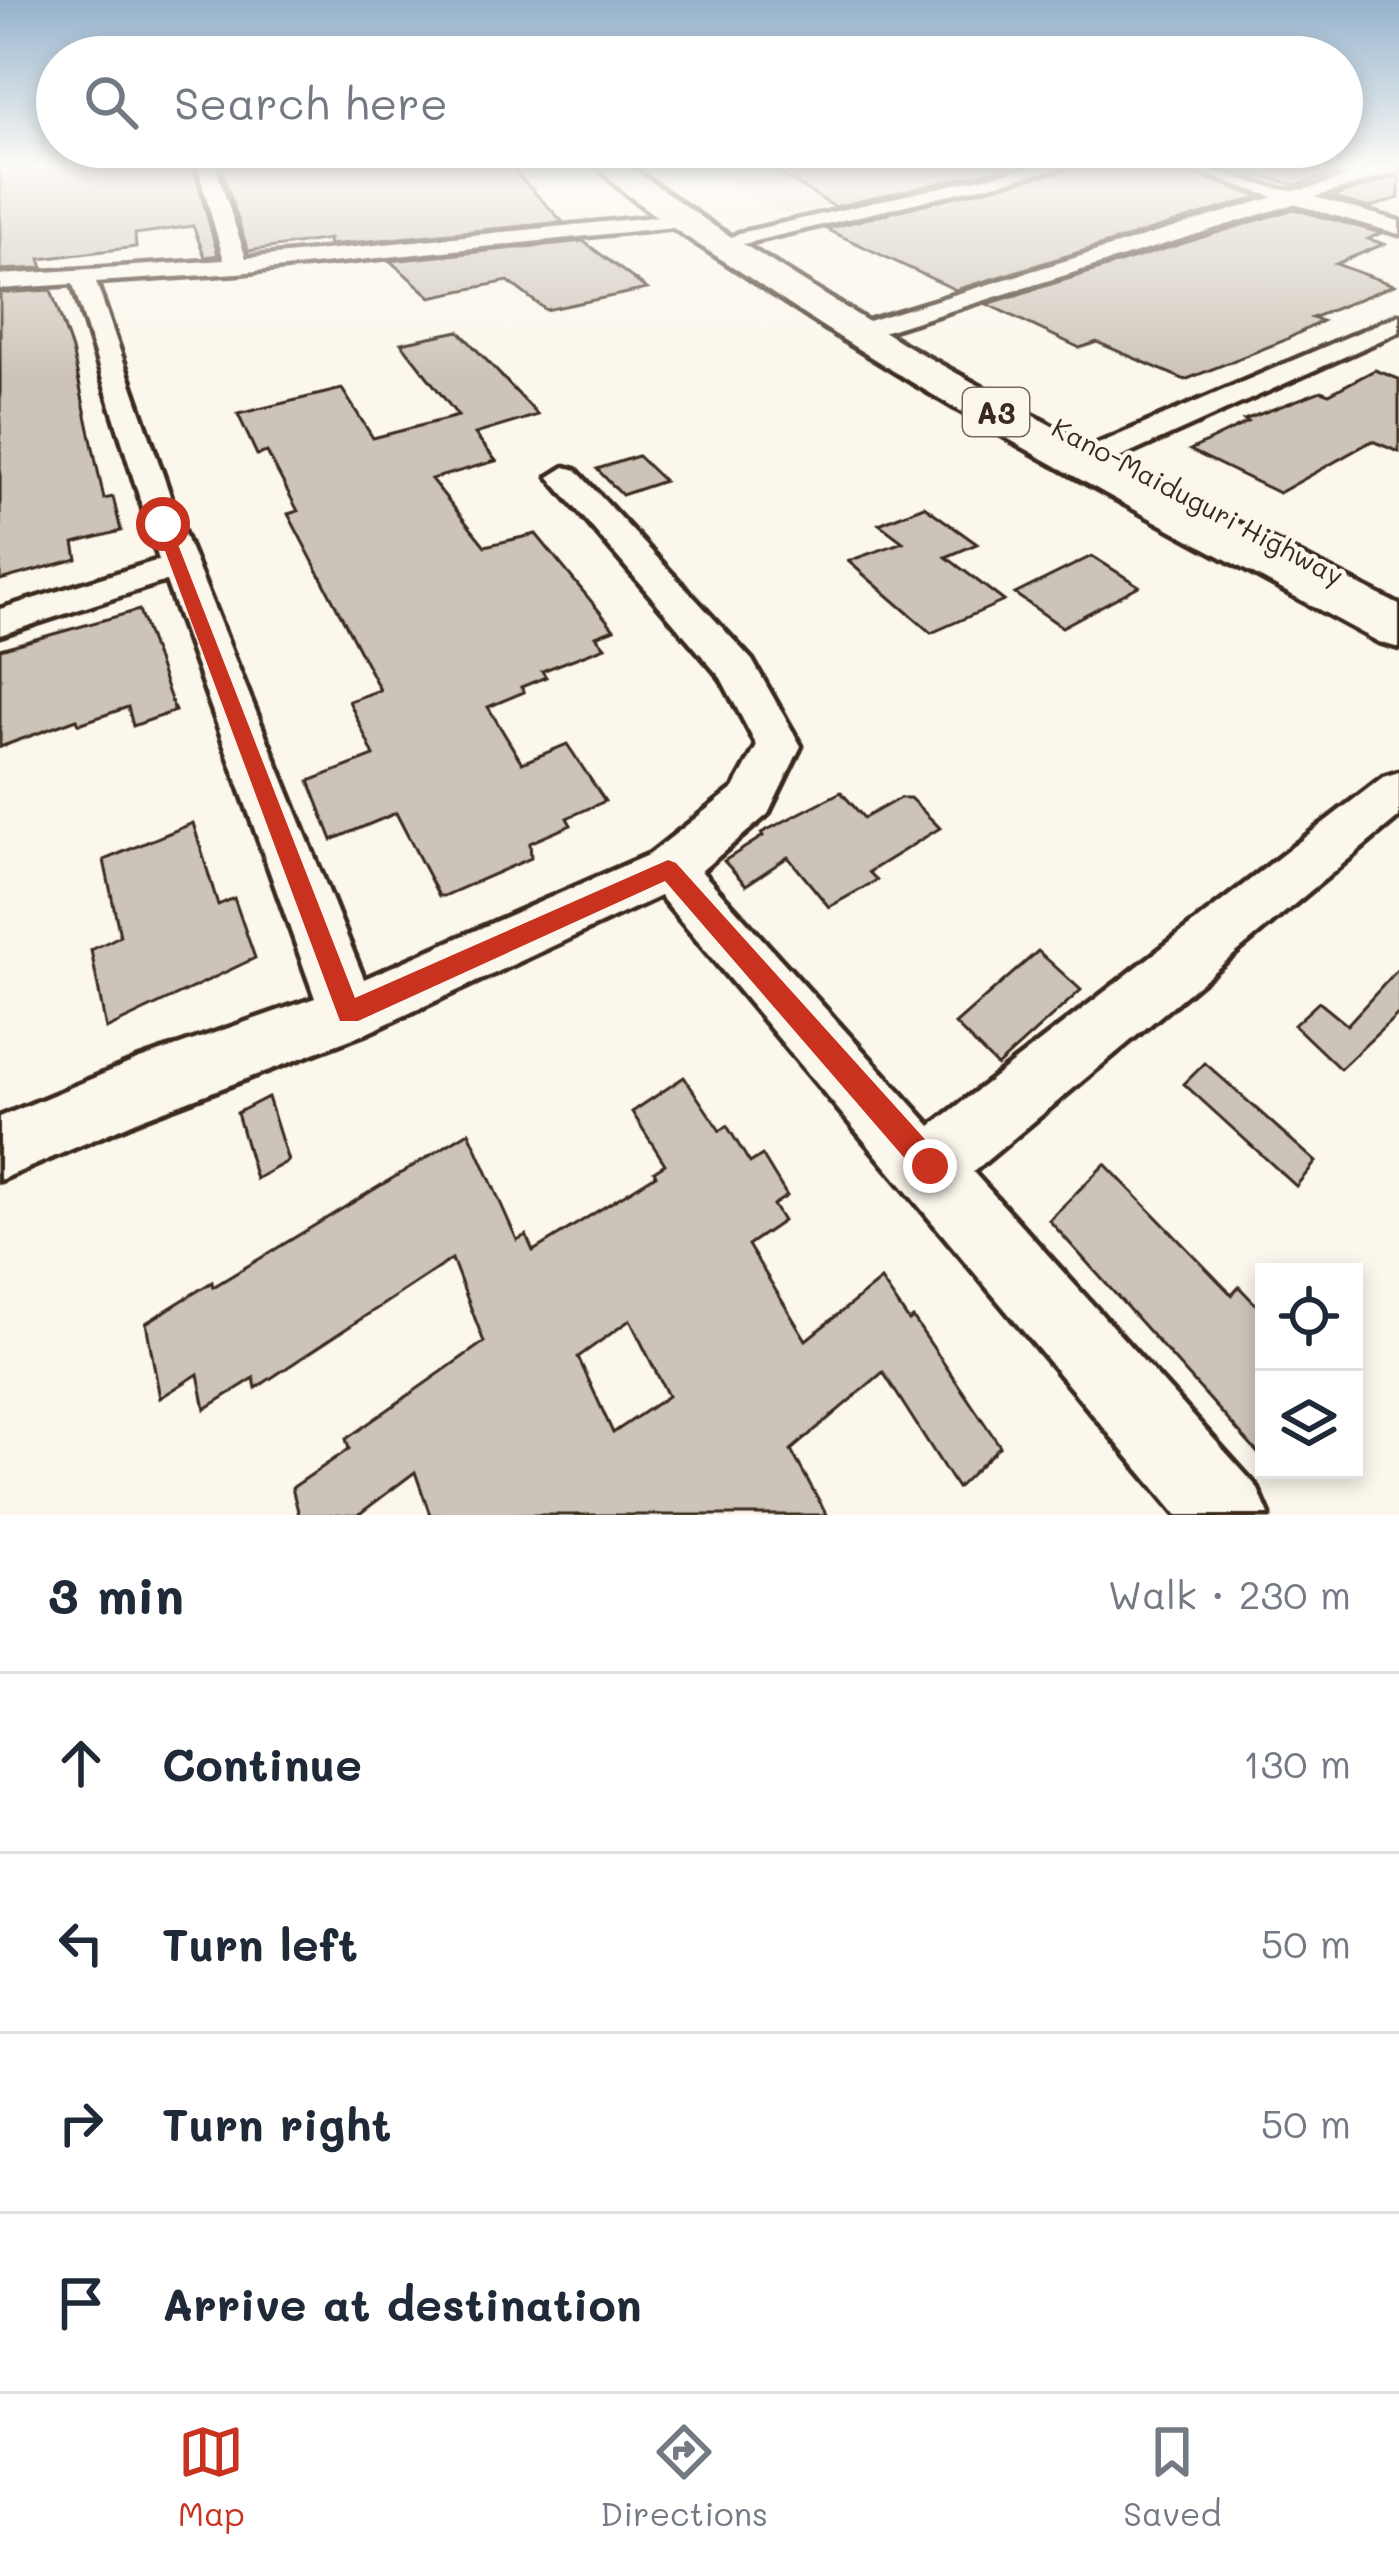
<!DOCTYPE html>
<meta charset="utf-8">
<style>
body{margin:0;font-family:Mali,sans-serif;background:#f2f2f3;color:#1f2937}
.controls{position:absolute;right:36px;bottom:36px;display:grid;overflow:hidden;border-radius:0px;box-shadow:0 6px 18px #0003}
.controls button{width:108px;height:108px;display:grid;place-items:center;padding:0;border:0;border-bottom:3px solid #e0e1e3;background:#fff;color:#1f2937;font:60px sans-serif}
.stop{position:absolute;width:36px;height:36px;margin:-27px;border:9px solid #c8321e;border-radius:50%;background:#fff}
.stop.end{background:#c8321e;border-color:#fff;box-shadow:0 3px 12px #0008}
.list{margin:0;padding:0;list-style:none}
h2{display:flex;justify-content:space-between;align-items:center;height:156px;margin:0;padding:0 48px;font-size:51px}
h2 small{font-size:39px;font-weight:400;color:#747a83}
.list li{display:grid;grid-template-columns:78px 1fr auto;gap:36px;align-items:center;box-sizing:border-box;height:180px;padding:0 48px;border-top:3px solid #e0e1e3}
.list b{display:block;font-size:45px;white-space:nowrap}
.list em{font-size:39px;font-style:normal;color:#747a83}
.icon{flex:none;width:66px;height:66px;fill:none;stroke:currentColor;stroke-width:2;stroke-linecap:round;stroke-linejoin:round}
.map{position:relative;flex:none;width:1399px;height:1515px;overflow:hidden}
.search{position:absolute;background:#fff;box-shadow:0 6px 18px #0003;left:36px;right:36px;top:36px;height:132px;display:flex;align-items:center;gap:30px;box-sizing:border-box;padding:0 42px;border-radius:66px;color:#747a83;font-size:45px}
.sheet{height:876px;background:#fff}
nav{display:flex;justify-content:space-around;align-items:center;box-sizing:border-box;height:168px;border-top:3px solid #e0e1e3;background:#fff;font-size:33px;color:#747a83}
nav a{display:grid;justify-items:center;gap:6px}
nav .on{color:#c8321e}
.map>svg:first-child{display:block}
.built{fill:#ede8dd}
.building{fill:#ccc4b9;stroke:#3b2a1e;stroke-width:3;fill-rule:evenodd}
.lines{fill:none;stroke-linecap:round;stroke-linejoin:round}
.minor-casing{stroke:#3b2a1e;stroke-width:9}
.highway-casing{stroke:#3b2a1e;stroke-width:9}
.minor{fill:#fbf7ec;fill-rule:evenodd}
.highway{fill:#fbf7ec;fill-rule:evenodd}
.route{fill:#c8321e}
.labels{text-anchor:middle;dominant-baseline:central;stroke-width:9;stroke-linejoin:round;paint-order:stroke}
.far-street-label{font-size:27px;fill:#3b2a1e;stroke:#fbf7ec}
.shield{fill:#fbf7ec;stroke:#75685c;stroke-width:3}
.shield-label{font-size:30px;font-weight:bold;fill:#3b2a1e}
</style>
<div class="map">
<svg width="1399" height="1515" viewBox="0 0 1399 1515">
<rect width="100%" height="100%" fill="#fbf7ec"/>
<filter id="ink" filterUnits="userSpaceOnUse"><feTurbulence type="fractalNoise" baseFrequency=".00833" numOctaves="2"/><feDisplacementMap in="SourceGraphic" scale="24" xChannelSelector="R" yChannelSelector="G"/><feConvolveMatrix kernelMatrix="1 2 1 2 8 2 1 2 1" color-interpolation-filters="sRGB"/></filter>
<g filter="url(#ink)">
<path class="built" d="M 705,165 L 1037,165 L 783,215 Z"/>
<g class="building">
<path d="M 0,165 L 193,165 L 218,255 L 205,257 L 193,226 L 135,234 L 136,247 L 40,259 L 43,268 L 0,270 Z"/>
<path d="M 220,165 L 508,165 L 563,222 L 328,245 L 329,239 L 248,251 Z"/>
<path d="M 765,165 L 1018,165 L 835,207 Z"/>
<path d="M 1077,165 L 1171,165 L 1259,197 L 956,290 L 826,229 Z"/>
<path d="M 1209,165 L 1368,165 L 1297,185 Z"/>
<path d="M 1399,176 L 1399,198 L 1369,208 L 1331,197 Z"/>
<path d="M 1294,209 L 1381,233 L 1368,239 L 1384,244 L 1336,264 L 1394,285 L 1312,318 L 1322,321 L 1283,341 L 1185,380 L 1097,342 L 1080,348 L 987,304 Z"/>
<path d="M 583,241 L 647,289 L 546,310 L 508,281 L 431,297 L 390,261 Z"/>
<path d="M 51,290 L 72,350 L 104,499 L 113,497 L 121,531 L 74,543 L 77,559 L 0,580 L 0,293 Z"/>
<path d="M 459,331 L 538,415 L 475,434 L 496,461 L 431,479 L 485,546 L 536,534 L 614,629 L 596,636 L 605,647 L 542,671 L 546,677 L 521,687 L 524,692 L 488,707 L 522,763 L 567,744 L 605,801 L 567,818 L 571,825 L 530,843 L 531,858 L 444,896 L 439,896 L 396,813 L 332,840 L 309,781 L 374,756 L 349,701 L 380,690 L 288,514 L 298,511 L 267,452 L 257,455 L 238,414 L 342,389 L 373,438 L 458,416 L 401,343 Z"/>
<path d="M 1375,370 L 1399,379 L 1399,452 L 1372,441 L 1279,493 L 1190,450 L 1248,422 L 1244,420 L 1321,391 L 1329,394 Z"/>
<path d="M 638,456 L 664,481 L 622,495 L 597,469 Z"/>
<path d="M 924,506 L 977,544 L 946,557 L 1004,601 L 931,633 L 848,561 L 903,542 L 879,524 Z"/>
<path d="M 1092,556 L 1139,586 L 1062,627 L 1015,594 Z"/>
<path d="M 139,610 L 175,711 L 133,726 L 128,707 L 79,724 L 77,719 L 0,747 L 0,649 Z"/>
<path d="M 841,792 L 864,818 L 900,798 L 910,798 L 940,828 L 869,872 L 877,880 L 829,907 L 788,857 L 746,885 L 724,861 L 763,836 L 761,833 Z"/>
<path d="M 193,823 L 218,905 L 234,898 L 255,958 L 106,1029 L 91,950 L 120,936 L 104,860 Z"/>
<path d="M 1038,951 L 1081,990 L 997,1066 L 955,1024 Z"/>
<path d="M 1399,968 L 1399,1013 L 1340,1069 L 1294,1025 L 1319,1002 L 1347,1025 Z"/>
<path d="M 1205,1063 L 1316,1162 L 1296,1186 L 1184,1084 Z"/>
<path d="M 684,1077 L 720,1131 L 727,1126 L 750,1163 L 762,1155 L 787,1196 L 773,1205 L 783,1221 L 748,1245 L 806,1340 L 881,1280 L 909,1321 L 913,1318 L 1000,1446 L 957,1488 L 883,1372 L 791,1450 L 827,1515 L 430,1515 L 415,1472 L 358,1515 L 299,1515 L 292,1488 L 349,1449 L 346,1439 L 484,1342 L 452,1259 L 256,1388 L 254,1378 L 205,1409 L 198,1374 L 160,1398 L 146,1323 L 212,1282 L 213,1287 L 469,1132 L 517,1240 L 526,1235 L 533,1251 L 656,1175 L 654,1171 L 665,1164 L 632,1112 ZM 630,1320 L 668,1396 L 613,1433 L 578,1357 Z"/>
<path d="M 268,1097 L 288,1161 L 256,1179 L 237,1113 Z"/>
<path d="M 1105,1164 L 1232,1295 L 1239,1287 L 1264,1313 L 1264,1460 L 1049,1220 Z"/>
</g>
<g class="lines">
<defs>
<g id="minor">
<path d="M 197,165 L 215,165 L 246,258 L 683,214 L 693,220 L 683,226 L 237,273 L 96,282 L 180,524 L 364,979 L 650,854 L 734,788 L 757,746 L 721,678 L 549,477 L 565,467 L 576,470 L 752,660 L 801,746 L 768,814 L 701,871 L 931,1126 L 1383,777 L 1399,772 L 1399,817 L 973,1172 L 1257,1487 L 1269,1515 L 1177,1515 L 660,896 L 369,1032 L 146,1117 L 0,1180 L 0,1117 L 137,1060 L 315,998 L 166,581 L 0,635 L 0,609 L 159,560 L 73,284 L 0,289 L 0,275 L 224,260 Z"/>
<path d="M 1039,165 L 1073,165 L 739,245 L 728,239 L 739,233 Z"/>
<path d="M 1175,165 C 1215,165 1269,193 1297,190 C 1332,187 1363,165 1399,165 L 1399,171 L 1315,197 L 1399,221 L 1399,234 L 1294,204 L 886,331 L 868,331 L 864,326 L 868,321 L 1274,197 Z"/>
<path d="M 1399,315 L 1399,332 L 1115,460 L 1104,462 L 1088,453 L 1093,446 Z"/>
</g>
<path id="highway" d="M 597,165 L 627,165 L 714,226 L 909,347 L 1112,459 L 1399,605 L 1399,648 L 1379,642 C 1164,525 946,413 744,274 C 702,246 628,203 597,165 Z"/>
</defs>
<use href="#minor" class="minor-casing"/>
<use href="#highway" class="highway-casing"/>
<use href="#minor" class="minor"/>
<use href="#highway" class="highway"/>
</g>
</g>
<linearGradient id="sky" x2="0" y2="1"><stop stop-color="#94b2cc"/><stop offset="0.44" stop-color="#fdfbf6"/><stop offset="1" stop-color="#fdfbf6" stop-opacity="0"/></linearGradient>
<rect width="1399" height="377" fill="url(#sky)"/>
<path class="route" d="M 163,519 L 170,524 L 355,998 L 668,860 L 676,863 L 940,1156 L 944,1166 L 940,1176 L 930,1180 L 920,1176 L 665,881 L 358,1021 L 340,1021 L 155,524 Z"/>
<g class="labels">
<g class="far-street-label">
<text transform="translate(1198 501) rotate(28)">Kano-Maiduguri Highway</text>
</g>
<rect class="shield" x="963" y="388" width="66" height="48" rx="9"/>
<g class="shield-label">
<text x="996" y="412">A3</text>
</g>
</g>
</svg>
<div class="controls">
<button><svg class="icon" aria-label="locate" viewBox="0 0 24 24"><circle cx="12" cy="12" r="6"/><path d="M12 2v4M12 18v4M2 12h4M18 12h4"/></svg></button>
<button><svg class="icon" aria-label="layers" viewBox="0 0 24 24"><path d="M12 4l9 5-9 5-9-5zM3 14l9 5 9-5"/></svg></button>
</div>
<div class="stop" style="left:163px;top:524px"></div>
<div class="stop end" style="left:930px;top:1166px"></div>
<div class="search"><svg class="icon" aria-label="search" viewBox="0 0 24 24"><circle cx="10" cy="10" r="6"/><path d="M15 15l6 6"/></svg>Search here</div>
</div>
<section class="sheet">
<h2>3 min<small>Walk · 230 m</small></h2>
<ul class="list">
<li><svg class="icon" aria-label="ahead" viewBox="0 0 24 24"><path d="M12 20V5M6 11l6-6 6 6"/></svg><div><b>Continue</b></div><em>130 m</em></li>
<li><svg class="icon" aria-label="left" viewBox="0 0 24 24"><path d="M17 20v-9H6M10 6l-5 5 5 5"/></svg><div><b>Turn left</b></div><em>50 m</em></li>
<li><svg class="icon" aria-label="right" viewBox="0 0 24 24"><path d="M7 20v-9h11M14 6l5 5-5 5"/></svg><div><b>Turn right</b></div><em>50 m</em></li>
<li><svg class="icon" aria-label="arrive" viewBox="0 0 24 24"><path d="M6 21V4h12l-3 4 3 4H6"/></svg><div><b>Arrive at destination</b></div></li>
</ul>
</section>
<nav>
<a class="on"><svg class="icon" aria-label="map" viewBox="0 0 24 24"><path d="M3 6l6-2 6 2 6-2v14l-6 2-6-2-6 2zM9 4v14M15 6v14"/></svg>Map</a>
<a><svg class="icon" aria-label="directions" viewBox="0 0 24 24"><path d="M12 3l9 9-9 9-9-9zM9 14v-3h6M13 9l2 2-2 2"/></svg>Directions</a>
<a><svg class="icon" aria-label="saved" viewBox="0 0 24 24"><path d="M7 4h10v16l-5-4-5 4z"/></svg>Saved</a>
</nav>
